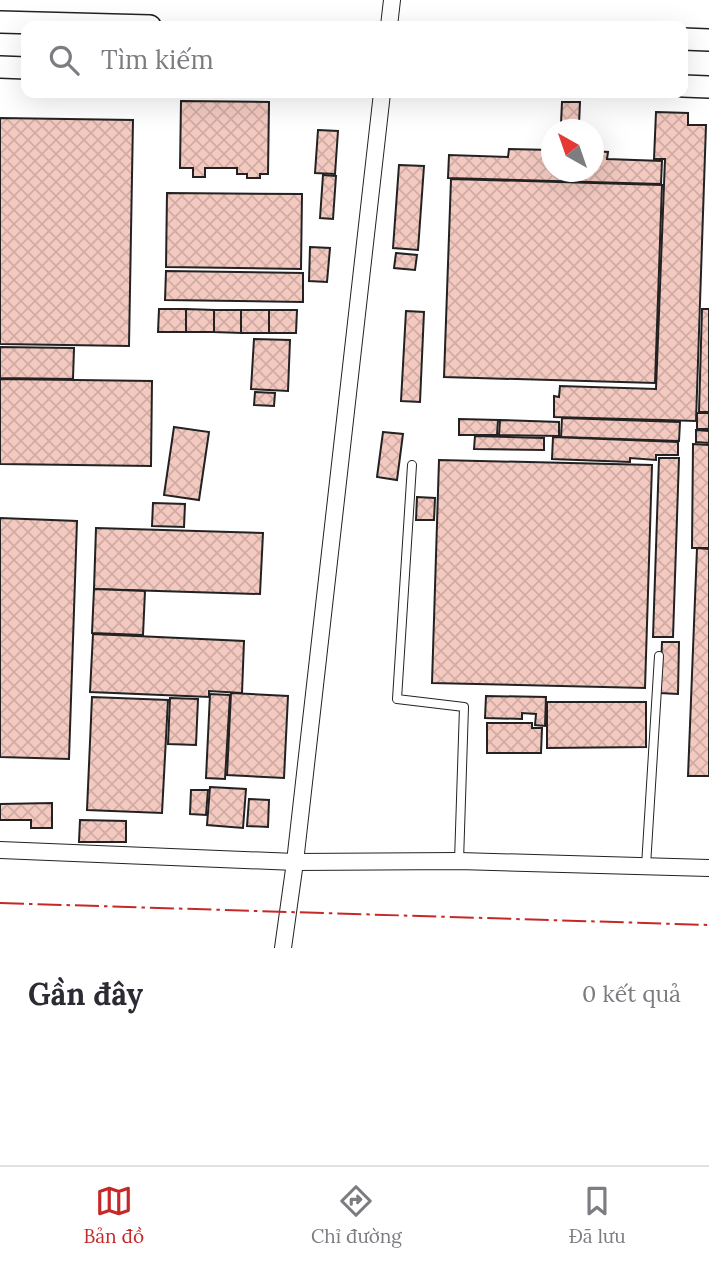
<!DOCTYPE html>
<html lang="vi">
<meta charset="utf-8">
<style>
body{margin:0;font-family:Lora,serif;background:#f7f7f7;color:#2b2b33}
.compass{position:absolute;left:541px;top:119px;width:63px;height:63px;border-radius:50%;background:#fff;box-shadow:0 7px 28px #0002;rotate:320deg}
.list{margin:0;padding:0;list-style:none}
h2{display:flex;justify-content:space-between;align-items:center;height:91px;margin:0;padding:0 28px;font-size:30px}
h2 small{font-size:23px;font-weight:400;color:#7c7c81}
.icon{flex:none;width:38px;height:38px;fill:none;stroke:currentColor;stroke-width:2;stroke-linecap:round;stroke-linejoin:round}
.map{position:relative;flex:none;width:709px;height:948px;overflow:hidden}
.search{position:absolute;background:#fff;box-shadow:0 7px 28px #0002;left:21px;right:21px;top:21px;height:77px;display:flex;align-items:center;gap:18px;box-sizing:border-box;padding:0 24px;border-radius:14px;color:#7c7c81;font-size:26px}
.sheet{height:217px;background:#fff}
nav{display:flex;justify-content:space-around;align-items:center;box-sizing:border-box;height:98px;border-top:2px solid #e1e1e2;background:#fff;font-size:19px;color:#7c7c81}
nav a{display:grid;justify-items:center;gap:4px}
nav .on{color:#c62828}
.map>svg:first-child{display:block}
.building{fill:url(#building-cross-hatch);stroke:#222;stroke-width:2}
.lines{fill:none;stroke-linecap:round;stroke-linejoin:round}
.service-casing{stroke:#222;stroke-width:10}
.minor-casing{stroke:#222;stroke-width:18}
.tertiary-casing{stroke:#222;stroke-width:24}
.service{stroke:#fff;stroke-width:8}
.minor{stroke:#fff;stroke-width:16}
.tertiary{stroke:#fff;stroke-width:21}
.power{stroke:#c62828;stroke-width:2;stroke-dasharray:24 5 3.5 5;stroke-linecap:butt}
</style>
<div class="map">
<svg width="709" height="948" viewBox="0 0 709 948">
<defs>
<pattern id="building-cross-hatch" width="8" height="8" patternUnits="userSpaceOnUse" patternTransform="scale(1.75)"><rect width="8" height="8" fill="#f3c9c0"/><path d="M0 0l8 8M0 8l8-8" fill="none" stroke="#d0aca5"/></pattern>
</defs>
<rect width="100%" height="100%" fill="#fff"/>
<g class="building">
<path d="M 181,101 L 269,102 L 268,174 L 260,174 L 260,178 L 247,178 L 247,174 L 237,174 L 237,168 L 205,168 L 205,177 L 193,177 L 193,168 L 180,168 Z"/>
<path d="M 562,102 L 580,102 L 579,124 L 561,124 Z"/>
<path d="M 656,112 L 688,113 L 688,125 L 706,125 L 696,421 L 554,417 L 554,396 L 559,397 L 560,386 L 656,389 L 665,159 L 654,159 Z"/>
<path d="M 0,118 L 133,120 L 129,346 L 0,344 Z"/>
<path d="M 318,130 L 338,131 L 335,174 L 315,173 Z"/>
<path d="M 509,149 L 552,150 L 552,172 L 594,172 L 594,151 L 608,152 L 607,159 L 662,161 L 661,184 L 448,178 L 449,155 L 508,157 Z"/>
<path d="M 399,165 L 424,166 L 418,250 L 393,248 Z"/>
<path d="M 323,175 L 336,176 L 333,219 L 320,218 Z"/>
<path d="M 451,179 L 662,185 L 655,383 L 444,377 Z"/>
<path d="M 167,193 L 302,194 L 301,269 L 166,267 Z"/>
<path d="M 310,247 L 330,248 L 327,282 L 309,281 Z"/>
<path d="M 396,253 L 417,255 L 415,270 L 394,268 Z"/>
<path d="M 166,271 L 303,273 L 303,302 L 165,300 Z"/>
<path d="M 159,309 L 186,309 L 186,332 L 158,332 Z"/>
<path d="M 186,309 L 214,310 L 214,332 L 186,332 Z"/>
<path d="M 702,309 L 709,309 L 709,412 L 699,412 Z"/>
<path d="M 214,310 L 241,310 L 241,333 L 214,332 Z"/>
<rect x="241" y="310" width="28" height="23"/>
<path d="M 269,310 L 297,310 L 296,333 L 269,333 Z"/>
<path d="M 406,311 L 424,312 L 420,402 L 401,401 Z"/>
<path d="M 254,339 L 290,340 L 288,391 L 251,389 Z"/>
<path d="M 0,347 L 74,348 L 73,379 L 0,378 Z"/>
<path d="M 0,379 L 152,381 L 151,466 L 0,464 Z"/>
<path d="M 255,392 L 275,393 L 274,406 L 254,405 Z"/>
<rect x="697" y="413" width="12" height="16"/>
<path d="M 562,418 L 680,422 L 679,441 L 561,437 Z"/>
<path d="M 459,419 L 498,420 L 497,435 L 459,435 Z"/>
<path d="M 500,420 L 559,422 L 559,436 L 499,435 Z"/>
<path d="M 174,427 L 209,432 L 199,500 L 164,495 Z"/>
<path d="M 696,430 L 709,431 L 709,443 L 696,442 Z"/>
<path d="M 383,432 L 403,434 L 397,480 L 377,477 Z"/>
<path d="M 475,436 L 544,438 L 544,450 L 474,449 Z"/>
<path d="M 553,437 L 678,442 L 678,455 L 656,455 L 656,460 L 630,458 L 630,462 L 552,459 Z"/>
<path d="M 693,444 L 709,445 L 709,548 L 692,548 Z"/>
<path d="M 659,458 L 679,458 L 673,637 L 653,637 Z"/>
<path d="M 439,460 L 652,465 L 645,688 L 432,683 Z"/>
<path d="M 417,497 L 435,498 L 434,520 L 416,520 Z"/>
<path d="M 153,503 L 185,504 L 184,527 L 152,526 Z"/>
<path d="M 0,518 L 77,521 L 69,759 L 0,757 Z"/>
<path d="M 96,528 L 263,533 L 260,594 L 94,589 Z"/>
<path d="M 697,548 L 709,549 L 709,776 L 688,776 Z"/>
<path d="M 94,589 L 145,591 L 143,635 L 92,633 Z"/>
<path d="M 93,634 L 244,641 L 242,693 L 209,691 L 209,697 L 90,692 Z"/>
<path d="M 662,642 L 679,642 L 678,694 L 660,693 Z"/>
<path d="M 231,693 L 288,696 L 284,778 L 227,775 Z"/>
<path d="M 210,694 L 230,695 L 225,779 L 206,778 Z"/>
<path d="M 486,696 L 546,697 L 545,726 L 535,725 L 536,714 L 522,713 L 522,719 L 485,718 Z"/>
<path d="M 92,697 L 168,700 L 162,813 L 87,810 Z"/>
<path d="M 170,698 L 198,699 L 196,745 L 168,744 Z"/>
<path d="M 547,702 L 646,702 L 646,747 L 547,748 Z"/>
<path d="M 487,723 L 532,723 L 532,728 L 542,728 L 541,753 L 487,753 Z"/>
<path d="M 210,787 L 246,789 L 243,828 L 207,825 Z"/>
<path d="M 191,790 L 208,790 L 206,815 L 190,814 Z"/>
<path d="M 249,799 L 269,800 L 268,827 L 247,826 Z"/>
<path d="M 52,803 L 52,828 L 31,828 L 31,820 L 0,820 L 0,804 Z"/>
<path d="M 80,820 L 126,821 L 126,842 L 79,842 Z"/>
</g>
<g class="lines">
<defs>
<g id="service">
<path d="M 412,465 L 397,699 L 464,707 L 459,861"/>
<path d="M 646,866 L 659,656"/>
</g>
<g id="minor">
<path d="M 389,26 L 392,0"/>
<path d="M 0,850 L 295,862 L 459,861 L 709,868"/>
<path d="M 283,948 L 295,862 L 382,93"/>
</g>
<g id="tertiary">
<path d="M 0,22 L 150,26"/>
<path d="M 683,39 L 709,40"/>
<path d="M 0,67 L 26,68"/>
<path d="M 683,86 L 709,87"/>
</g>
</defs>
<use href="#service" class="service-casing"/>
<use href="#minor" class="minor-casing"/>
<use href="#tertiary" class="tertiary-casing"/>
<use href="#service" class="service"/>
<use href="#minor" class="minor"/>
<use href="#tertiary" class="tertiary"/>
<path class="power" d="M 0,903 L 709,925"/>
</g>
</svg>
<svg class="compass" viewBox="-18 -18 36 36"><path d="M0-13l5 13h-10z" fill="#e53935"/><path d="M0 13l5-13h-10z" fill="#7c7c81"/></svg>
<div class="search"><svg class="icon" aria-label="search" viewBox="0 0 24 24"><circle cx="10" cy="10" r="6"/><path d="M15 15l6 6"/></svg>Tìm kiếm</div>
</div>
<section class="sheet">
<h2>Gần đây<small>0 kết quả</small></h2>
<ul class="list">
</ul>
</section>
<nav>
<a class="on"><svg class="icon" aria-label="map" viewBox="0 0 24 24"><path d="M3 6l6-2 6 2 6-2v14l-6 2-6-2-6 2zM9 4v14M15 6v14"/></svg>Bản đồ</a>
<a><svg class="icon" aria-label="directions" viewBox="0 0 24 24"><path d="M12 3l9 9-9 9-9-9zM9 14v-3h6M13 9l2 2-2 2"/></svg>Chỉ đường</a>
<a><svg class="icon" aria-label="saved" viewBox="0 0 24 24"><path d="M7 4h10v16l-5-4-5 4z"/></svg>Đã lưu</a>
</nav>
